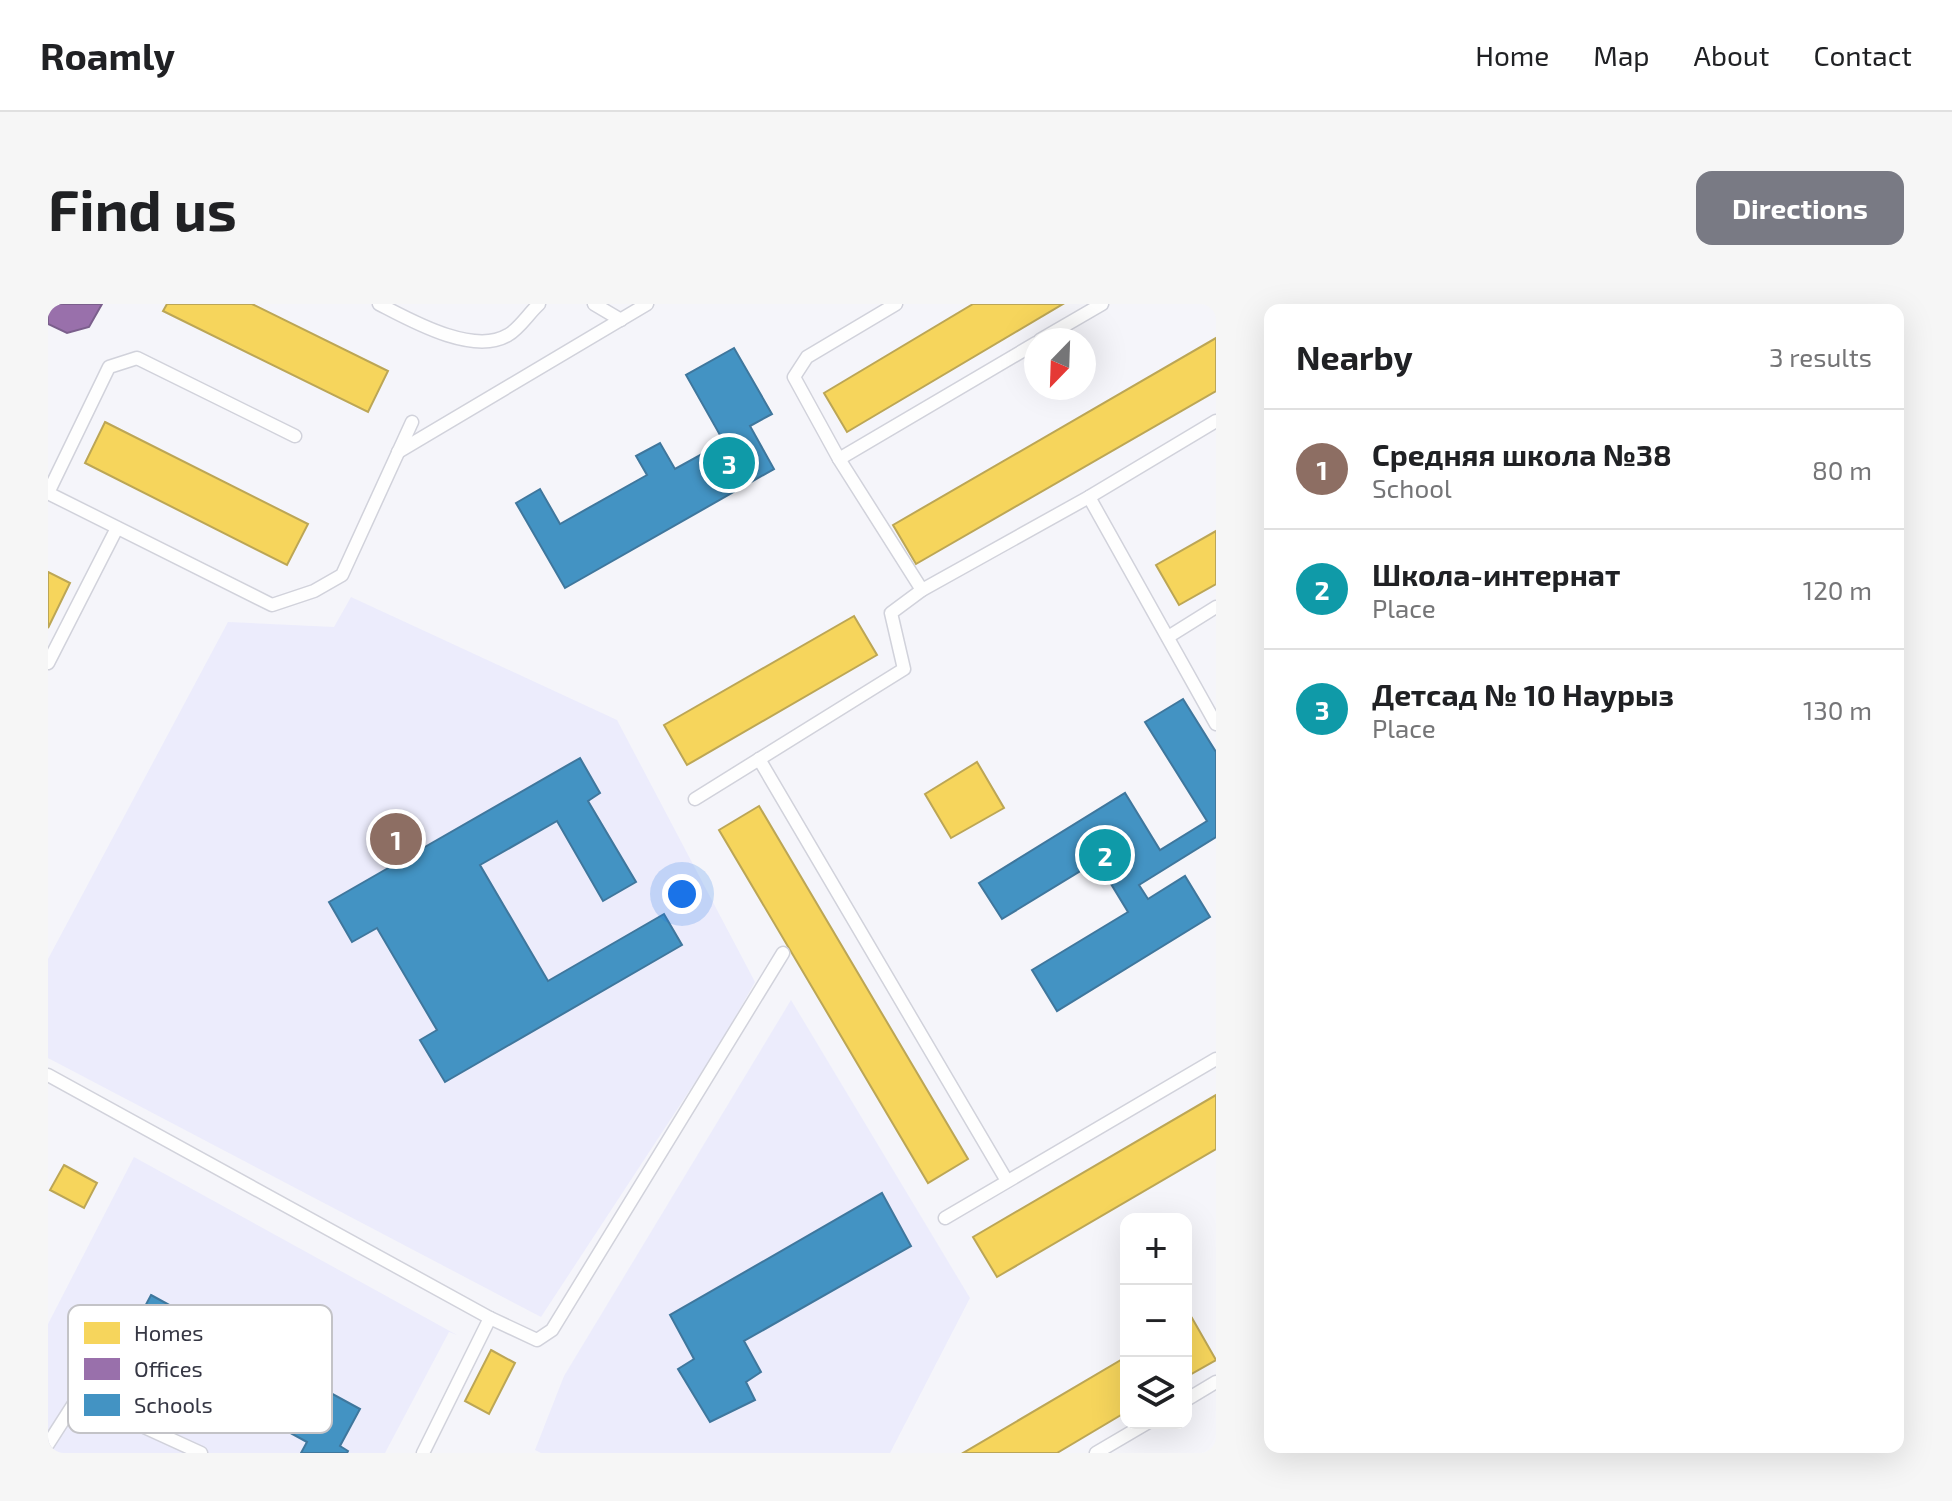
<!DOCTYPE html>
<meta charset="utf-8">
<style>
body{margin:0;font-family:"Exo 2",sans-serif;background:#f6f6f6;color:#202124}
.controls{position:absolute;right:24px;bottom:24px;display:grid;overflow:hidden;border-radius:16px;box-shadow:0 8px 32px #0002}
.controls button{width:72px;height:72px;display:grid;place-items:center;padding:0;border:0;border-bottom:2px solid #e0e0e0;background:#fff;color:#202124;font:40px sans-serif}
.compass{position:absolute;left:976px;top:24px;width:72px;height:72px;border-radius:50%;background:#fff;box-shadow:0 8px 32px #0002;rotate:203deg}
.you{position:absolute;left:634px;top:590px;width:28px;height:28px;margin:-20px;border:6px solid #fff;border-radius:50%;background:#1a73e8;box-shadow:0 0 0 12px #1a73e833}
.badge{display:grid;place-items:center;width:52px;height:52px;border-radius:50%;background:#797a84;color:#fff;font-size:26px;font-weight:700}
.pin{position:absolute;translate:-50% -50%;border:4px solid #fff;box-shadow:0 2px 8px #0006}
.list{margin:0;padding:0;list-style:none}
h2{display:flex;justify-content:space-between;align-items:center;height:104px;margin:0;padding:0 32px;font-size:34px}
h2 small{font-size:26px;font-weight:400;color:#757577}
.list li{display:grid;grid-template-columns:52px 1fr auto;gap:24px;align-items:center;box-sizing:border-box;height:120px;padding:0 32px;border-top:2px solid #e0e0e0}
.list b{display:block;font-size:30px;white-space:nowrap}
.list p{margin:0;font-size:26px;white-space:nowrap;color:#757577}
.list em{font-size:26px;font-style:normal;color:#757577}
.icon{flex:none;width:44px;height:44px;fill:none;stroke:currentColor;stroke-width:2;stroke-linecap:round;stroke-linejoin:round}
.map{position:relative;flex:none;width:1168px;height:1149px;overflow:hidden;border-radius:16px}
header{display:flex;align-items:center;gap:48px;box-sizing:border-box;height:112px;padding:0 40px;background:#fff;border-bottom:2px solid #e0e0e0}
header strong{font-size:38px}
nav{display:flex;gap:44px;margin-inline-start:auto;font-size:28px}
.intro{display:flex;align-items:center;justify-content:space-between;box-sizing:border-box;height:192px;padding:0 48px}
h1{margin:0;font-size:56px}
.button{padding:20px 36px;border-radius:16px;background:#797a84;color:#fff;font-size:28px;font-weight:700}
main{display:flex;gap:48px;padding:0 48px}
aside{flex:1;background:#fff;border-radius:16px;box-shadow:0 8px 32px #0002}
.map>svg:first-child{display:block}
.built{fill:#ececfc}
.homes{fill:#f6d55c;stroke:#bca655;stroke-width:2}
.offices{fill:#9970ab;stroke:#7b5f8c;stroke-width:2}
.schools{fill:#4393c3;stroke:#3f779d;stroke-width:2}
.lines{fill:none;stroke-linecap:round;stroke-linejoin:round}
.service-casing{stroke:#d1d2db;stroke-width:15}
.service{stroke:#fefefe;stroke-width:12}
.key{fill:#fff;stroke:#c3c3c7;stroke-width:2}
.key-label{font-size:22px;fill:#363744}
</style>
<header>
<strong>Roamly</strong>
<nav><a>Home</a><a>Map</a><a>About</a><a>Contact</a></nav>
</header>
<div class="intro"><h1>Find us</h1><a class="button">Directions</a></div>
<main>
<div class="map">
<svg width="1168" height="1149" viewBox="0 0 1168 1149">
<rect width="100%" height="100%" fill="#f5f5fa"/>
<g class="built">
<path d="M 303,293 L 569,416 L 707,678 L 672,740 L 493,1013 L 0,754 L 0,655 L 180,318 L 286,323 Z"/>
<path d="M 743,696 L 922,994 L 842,1149 L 493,1149 L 487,1146 L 516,1072 Z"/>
<path d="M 86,853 L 409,1031 L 401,1028 L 337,1149 L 0,1149 L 0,1020 Z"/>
</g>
<g class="homes">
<path d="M 119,0 L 204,0 L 340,67 L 320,108 L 115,7 Z"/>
<path d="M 925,0 L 1015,0 L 799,128 L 776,89 Z"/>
<path d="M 1168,34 L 1168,87 L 868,260 L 845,221 Z"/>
<path d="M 57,118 L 260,220 L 239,261 L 37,159 Z"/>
<path d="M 1168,227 L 1168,280 L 1131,301 L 1108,261 Z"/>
<path d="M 0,268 L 22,279 L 0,324 Z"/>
<path d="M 806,312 L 829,351 L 639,461 L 616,421 Z"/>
<path d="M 929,458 L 956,504 L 903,534 L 877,490 Z"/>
<path d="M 711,502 L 920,855 L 880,879 L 671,526 Z"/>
<path d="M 1168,791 L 1168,845 L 949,973 L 925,933 Z"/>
<path d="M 16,861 L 49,879 L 36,904 L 2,886 Z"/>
<path d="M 1144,1014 L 1168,1056 L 1138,1073 L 1138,1018 Z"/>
<path d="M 443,1046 L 467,1059 L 441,1110 L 417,1097 Z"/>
<path d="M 1078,1053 L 1078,1108 L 1009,1149 L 915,1149 Z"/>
</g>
<path class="offices" d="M 0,0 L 54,0 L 41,23 L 19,29 L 0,20 Z"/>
<g class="schools">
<path d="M 686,44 L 724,110 L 702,122 L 726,165 L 517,284 L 468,199 L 492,185 L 512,220 L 599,171 L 588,152 L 612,139 L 627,165 L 676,138 L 638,71 Z"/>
<path d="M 1135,395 L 1168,448 L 1168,533 L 1091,581 L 1100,595 L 1137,572 L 1162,613 L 1009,707 L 984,666 L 1080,608 L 1049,557 L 954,615 L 931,579 L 1077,489 L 1112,546 L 1159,517 L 1097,418 Z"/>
<path d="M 532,454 L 552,489 L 540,497 L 588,578 L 555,597 L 509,517 L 432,561 L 500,677 L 616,610 L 634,641 L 397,778 L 372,736 L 389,726 L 329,624 L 304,638 L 281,598 Z"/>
<path d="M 834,889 L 863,942 L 696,1037 L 713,1068 L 698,1078 L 707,1096 L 662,1118 L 630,1065 L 646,1055 L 622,1011 Z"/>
<path d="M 103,991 L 312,1105 L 292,1142 L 300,1147 L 299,1149 L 253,1149 L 259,1138 L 98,1050 L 71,1100 L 34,1080 L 61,1031 L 77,1040 Z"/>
</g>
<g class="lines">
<defs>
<g id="service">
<path d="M 331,0 C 362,16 425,52 460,31 C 471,25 481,9 491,0"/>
<path d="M 546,0 L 573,16"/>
<path d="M 848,0 L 759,53 L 746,73 L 791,155 L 874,286"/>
<path d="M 992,36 L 1054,0"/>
<path d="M 350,148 L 599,0"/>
<path d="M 791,155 L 988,39"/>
<path d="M 0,189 L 224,301 L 266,287 L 294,271 L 364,118"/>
<path d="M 0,189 L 61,63 L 89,54 L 247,132"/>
<path d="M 1041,193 L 1168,420"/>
<path d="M 1120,333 L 1168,303"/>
<path d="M 0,359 L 69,224"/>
<path d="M 711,455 L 959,877"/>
<path d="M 647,495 L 856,365 L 843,309 L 874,286 L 1041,193 L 1168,117"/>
<path d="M 0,771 L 442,1014 L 489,1036 L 504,1026 L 735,649"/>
<path d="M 897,914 L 1168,755"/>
<path d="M 1138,1096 L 1168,1078"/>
<path d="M 0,1140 L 25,1101 L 37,1096 L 153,1149"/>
<path d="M 375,1149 L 442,1014"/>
<path d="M 1048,1149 L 1099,1119"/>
</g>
</defs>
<use href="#service" class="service-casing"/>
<use href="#service" class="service"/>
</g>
<rect x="20" y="1001" width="264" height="128" rx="12" class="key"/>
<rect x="36" y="1018" width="36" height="22" fill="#f6d55c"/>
<rect x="36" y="1054" width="36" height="22" fill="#9970ab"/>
<rect x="36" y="1090" width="36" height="22" fill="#4393c3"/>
<g class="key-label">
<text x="86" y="1037">Homes</text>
<text x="86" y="1073">Offices</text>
<text x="86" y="1109">Schools</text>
</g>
</svg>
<div class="controls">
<button>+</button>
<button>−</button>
<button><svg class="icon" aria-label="layers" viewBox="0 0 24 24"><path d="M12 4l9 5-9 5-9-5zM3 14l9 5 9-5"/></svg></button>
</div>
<svg class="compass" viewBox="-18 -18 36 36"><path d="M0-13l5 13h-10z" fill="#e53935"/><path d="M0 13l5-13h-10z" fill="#757577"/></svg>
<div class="you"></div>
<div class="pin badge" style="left:348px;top:535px;background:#8d6e63">1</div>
<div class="pin badge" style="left:1057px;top:551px;background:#0f9aa8">2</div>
<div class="pin badge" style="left:681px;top:159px;background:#0f9aa8">3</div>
</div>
<aside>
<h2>Nearby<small>3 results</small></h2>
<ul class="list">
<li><span class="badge" style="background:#8d6e63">1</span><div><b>Средняя школа №38</b><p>School</p></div><em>80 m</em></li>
<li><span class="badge" style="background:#0f9aa8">2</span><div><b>Школа-интернат</b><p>Place</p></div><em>120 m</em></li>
<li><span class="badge" style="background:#0f9aa8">3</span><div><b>Детсад № 10 Наурыз</b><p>Place</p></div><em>130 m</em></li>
</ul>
</aside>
</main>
